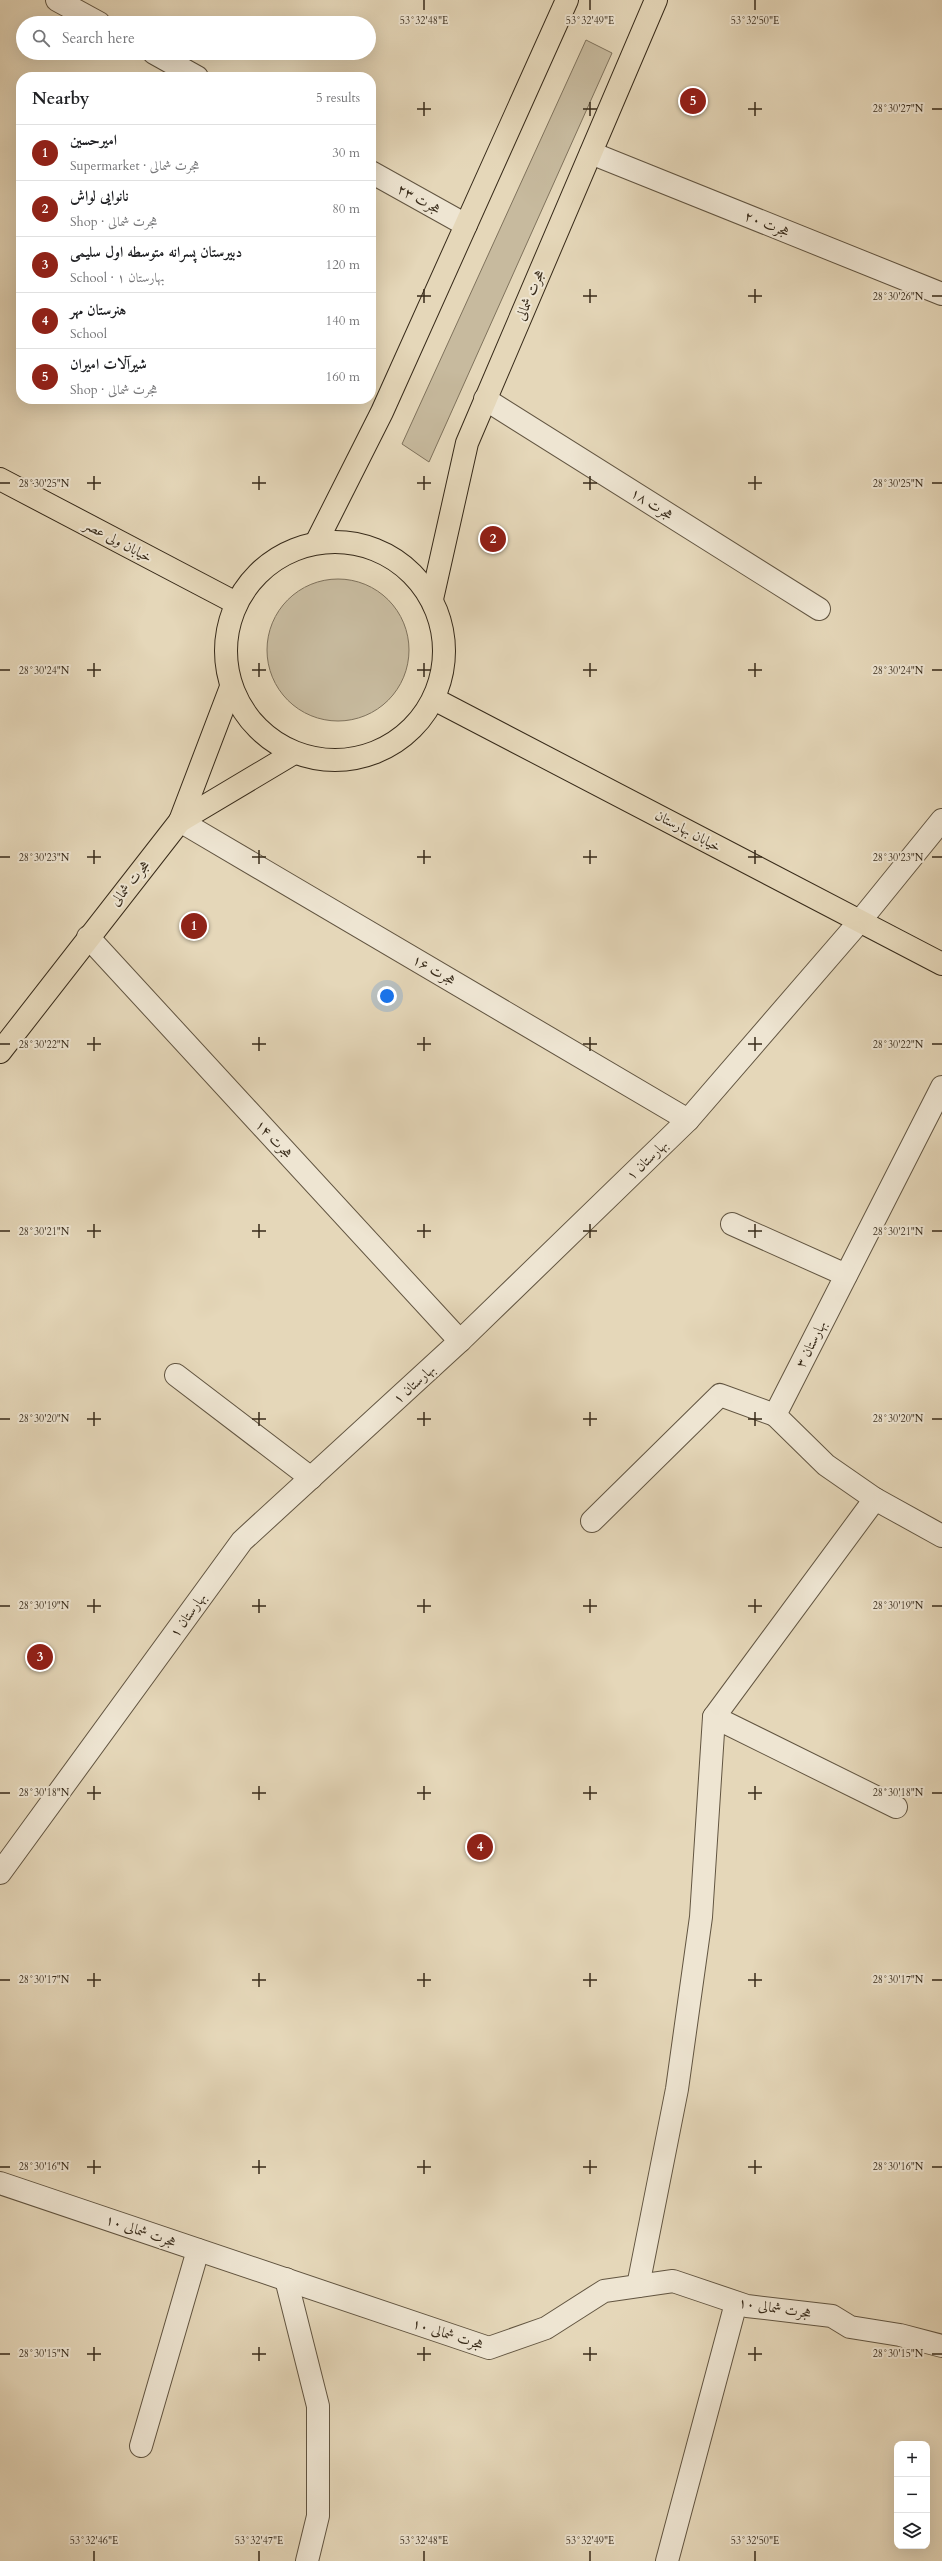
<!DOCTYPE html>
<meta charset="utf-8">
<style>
body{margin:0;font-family:Cardo,Amiri,serif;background:#f6f6f6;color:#202124}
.controls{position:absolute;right:12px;bottom:12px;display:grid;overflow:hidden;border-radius:8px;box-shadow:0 4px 16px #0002}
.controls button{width:36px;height:36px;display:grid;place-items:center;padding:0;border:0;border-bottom:1px solid #e0e0e0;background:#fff;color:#202124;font:20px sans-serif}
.you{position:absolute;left:387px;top:996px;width:14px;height:14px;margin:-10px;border:3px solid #fff;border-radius:50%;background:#1a73e8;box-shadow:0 0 0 6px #1a73e833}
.badge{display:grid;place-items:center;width:26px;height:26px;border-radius:50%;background:#8f2418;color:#fff;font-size:13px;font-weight:700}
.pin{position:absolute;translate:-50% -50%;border:2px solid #fff;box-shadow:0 1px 4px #0006}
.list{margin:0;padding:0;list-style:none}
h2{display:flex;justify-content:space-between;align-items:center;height:52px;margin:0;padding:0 16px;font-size:17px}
h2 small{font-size:13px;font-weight:400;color:#757577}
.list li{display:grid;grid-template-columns:26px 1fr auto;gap:12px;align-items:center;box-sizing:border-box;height:56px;padding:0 16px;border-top:1px solid #e0e0e0}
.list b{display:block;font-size:15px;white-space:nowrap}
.list p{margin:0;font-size:13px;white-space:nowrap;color:#757577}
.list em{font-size:13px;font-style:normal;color:#757577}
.icon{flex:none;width:22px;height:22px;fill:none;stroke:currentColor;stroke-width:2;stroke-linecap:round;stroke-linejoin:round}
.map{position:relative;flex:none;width:942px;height:2561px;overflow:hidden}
.search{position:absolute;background:#fff;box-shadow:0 4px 16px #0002;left:16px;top:16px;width:360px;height:44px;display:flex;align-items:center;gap:10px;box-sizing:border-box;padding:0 14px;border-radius:22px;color:#757577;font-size:15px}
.panel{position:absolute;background:#fff;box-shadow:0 4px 16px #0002;left:16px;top:72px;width:360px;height:332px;border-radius:16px}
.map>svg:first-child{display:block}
.green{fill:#c7ba9e;stroke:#7f725c}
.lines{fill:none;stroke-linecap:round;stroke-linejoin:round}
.minor-casing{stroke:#625541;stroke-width:24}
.major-casing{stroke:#372a19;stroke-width:24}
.minor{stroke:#eee5d2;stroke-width:22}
.major{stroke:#e5d7b9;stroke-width:22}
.ticks{fill:none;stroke:#372a19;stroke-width:1.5}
.labels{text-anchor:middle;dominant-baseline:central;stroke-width:4;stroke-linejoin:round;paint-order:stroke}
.street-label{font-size:14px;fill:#372a19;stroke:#eee5d2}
.ticks-label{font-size:10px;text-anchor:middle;fill:#372a19;stroke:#eee5d2;stroke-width:4;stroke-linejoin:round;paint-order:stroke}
</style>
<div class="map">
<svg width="942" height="2561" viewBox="0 0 942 2561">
<rect width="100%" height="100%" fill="#e5d7b9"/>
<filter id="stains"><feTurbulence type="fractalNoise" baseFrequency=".005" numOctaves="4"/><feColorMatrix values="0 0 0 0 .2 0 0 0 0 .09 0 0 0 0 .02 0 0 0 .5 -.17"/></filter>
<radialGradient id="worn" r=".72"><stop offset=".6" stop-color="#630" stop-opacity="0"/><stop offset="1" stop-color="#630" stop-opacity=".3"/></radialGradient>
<g class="green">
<path d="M 586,40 L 612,53 L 429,462 L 402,444 Z"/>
<circle cx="338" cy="650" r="71"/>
</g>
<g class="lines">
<defs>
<g id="minor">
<path d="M 57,0 L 99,23"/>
<path d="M 154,53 L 197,77"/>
<path d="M 591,153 L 942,294"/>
<path d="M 371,172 L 466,225"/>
<path d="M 485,399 L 819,609"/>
<path d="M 180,821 L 688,1120"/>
<path d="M 88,937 L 460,1341"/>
<path d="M 942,1087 L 775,1415 L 826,1465 L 875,1499 L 942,1536"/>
<path d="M 732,1224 L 846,1275"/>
<path d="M 176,1375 L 311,1478"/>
<path d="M 592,1521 L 720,1395 L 775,1415"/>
<path d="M 714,1717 L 896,1807"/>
<path d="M 0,1873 L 242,1541 L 460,1341 L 688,1120 L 860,921 L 942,820"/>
<path d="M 0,2183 L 489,2348 L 546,2328 L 604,2291 L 673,2281 L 747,2306 L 832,2316 L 850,2327 L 900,2335 L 942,2346"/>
<path d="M 286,2279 L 318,2406 L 318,2516 L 307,2561"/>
<path d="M 638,2286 L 677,2089 L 701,1917 L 714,1717 L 875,1499"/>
<path d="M 141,2446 L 198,2250"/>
<path d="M 667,2561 L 736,2303"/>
</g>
<g id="major">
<path d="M 0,479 L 236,603"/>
<circle cx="335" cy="651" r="109"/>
<path d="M 316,543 L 382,412 L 567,0"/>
<path d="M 432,599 L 467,443 L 656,0"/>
<path d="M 434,699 L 942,964"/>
<path d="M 180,821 L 231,687"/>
<path d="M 0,1052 L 180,821 L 294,753"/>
</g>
</defs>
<use href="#minor" class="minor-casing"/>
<use href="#major" class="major-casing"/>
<use href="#minor" class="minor"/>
<use href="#major" class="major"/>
</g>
<path class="ticks" d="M 424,0 L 424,10M 590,0 L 590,10M 755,0 L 755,10M 424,102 L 424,116M 590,102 L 590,116M 755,102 L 755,116M 417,109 L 431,109M 583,109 L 597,109M 748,109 L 762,109M 932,109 L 942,109M 424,289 L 424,303M 590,289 L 590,303M 755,289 L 755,303M 417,296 L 431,296M 583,296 L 597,296M 748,296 L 762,296M 932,296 L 942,296M 94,476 L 94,490M 259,476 L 259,490M 424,476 L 424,490M 590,476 L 590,490M 755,476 L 755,490M 0,483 L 10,483M 87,483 L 101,483M 252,483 L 266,483M 417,483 L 431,483M 583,483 L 597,483M 748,483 L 762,483M 932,483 L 942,483M 94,663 L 94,677M 259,663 L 259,677M 424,663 L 424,677M 590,663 L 590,677M 755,663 L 755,677M 0,670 L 10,670M 87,670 L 101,670M 252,670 L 266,670M 417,670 L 431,670M 583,670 L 597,670M 748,670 L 762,670M 932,670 L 942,670M 94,850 L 94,864M 259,850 L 259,864M 424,850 L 424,864M 590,850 L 590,864M 755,850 L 755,864M 0,857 L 10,857M 87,857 L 101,857M 252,857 L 266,857M 417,857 L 431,857M 583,857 L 597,857M 748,857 L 762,857M 932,857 L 942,857M 94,1037 L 94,1051M 259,1037 L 259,1051M 424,1037 L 424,1051M 590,1037 L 590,1051M 755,1037 L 755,1051M 0,1044 L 10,1044M 87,1044 L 101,1044M 252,1044 L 266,1044M 417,1044 L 431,1044M 583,1044 L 597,1044M 748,1044 L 762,1044M 932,1044 L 942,1044M 94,1224 L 94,1238M 259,1224 L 259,1238M 424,1224 L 424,1238M 590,1224 L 590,1238M 755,1224 L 755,1238M 0,1231 L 10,1231M 87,1231 L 101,1231M 252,1231 L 266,1231M 417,1231 L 431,1231M 583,1231 L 597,1231M 748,1231 L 762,1231M 932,1231 L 942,1231M 94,1412 L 94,1426M 259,1412 L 259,1426M 424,1412 L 424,1426M 590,1412 L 590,1426M 755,1412 L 755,1426M 0,1419 L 10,1419M 87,1419 L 101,1419M 252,1419 L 266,1419M 417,1419 L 431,1419M 583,1419 L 597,1419M 748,1419 L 762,1419M 932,1419 L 942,1419M 94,1599 L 94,1613M 259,1599 L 259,1613M 424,1599 L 424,1613M 590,1599 L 590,1613M 755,1599 L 755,1613M 0,1606 L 10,1606M 87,1606 L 101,1606M 252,1606 L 266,1606M 417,1606 L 431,1606M 583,1606 L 597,1606M 748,1606 L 762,1606M 932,1606 L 942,1606M 94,1786 L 94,1800M 259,1786 L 259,1800M 424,1786 L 424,1800M 590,1786 L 590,1800M 755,1786 L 755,1800M 0,1793 L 10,1793M 87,1793 L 101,1793M 252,1793 L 266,1793M 417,1793 L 431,1793M 583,1793 L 597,1793M 748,1793 L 762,1793M 932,1793 L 942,1793M 94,1973 L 94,1987M 259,1973 L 259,1987M 424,1973 L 424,1987M 590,1973 L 590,1987M 755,1973 L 755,1987M 0,1980 L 10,1980M 87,1980 L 101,1980M 252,1980 L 266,1980M 417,1980 L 431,1980M 583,1980 L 597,1980M 748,1980 L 762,1980M 932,1980 L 942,1980M 94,2160 L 94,2174M 259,2160 L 259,2174M 424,2160 L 424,2174M 590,2160 L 590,2174M 755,2160 L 755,2174M 0,2167 L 10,2167M 87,2167 L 101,2167M 252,2167 L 266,2167M 417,2167 L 431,2167M 583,2167 L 597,2167M 748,2167 L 762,2167M 932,2167 L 942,2167M 94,2347 L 94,2361M 259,2347 L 259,2361M 424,2347 L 424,2361M 590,2347 L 590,2361M 755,2347 L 755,2361M 0,2354 L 10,2354M 87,2354 L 101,2354M 252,2354 L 266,2354M 417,2354 L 431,2354M 583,2354 L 597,2354M 748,2354 L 762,2354M 932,2354 L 942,2354M 94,2551 L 94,2561M 259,2551 L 259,2561M 424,2551 L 424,2561M 590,2551 L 590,2561M 755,2551 L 755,2561"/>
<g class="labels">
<g class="street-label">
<text transform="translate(419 199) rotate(29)">هجرت ۲۳</text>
<text transform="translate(767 224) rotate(22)">هجرت ۲۰</text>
<text transform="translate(530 295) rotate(-67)">هجرت شمالی</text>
<text transform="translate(652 504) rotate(32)">هجرت ۱۸</text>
<text transform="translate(118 541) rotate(28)">خیابان ولی عصر</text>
<text transform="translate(688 831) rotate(28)">خیابان بهارستان</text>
<text transform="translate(130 883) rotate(-51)">هجرت شمالی</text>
<text transform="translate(434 970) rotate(30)">هجرت ۱۶</text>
<text transform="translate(274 1139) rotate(47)">هجرت ۱۴</text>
<text transform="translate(647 1160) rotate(-44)">بهارستان ۱</text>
<text transform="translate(811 1344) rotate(-63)">بهارستان ۳</text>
<text transform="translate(414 1384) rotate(-42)">بهارستان ۱</text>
<text transform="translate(188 1615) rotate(-54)">بهارستان ۱</text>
<text transform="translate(141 2231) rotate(19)">هجرت شمالی ۱۰</text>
<text transform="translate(775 2308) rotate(9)">هجرت شمالی ۱۰</text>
<text transform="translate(448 2334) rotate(18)">هجرت شمالی ۱۰</text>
</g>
</g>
<g class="ticks-label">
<text x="424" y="24">53°32'48"E</text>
<text x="590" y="24">53°32'49"E</text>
<text x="755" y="24">53°32'50"E</text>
<text x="898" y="112">28°30'27"N</text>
<text x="898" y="300">28°30'26"N</text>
<text x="44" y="487">28°30'25"N</text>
<text x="898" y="487">28°30'25"N</text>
<text x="44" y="674">28°30'24"N</text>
<text x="898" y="674">28°30'24"N</text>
<text x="44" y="861">28°30'23"N</text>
<text x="898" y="861">28°30'23"N</text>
<text x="44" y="1048">28°30'22"N</text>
<text x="898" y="1048">28°30'22"N</text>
<text x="44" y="1235">28°30'21"N</text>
<text x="898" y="1235">28°30'21"N</text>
<text x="44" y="1422">28°30'20"N</text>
<text x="898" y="1422">28°30'20"N</text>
<text x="44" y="1609">28°30'19"N</text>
<text x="898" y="1609">28°30'19"N</text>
<text x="44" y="1796">28°30'18"N</text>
<text x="898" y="1796">28°30'18"N</text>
<text x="44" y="1983">28°30'17"N</text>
<text x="898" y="1983">28°30'17"N</text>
<text x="44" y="2170">28°30'16"N</text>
<text x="898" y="2170">28°30'16"N</text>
<text x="44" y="2357">28°30'15"N</text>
<text x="898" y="2357">28°30'15"N</text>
<text x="94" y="2544">53°32'46"E</text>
<text x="259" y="2544">53°32'47"E</text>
<text x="424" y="2544">53°32'48"E</text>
<text x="590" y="2544">53°32'49"E</text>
<text x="755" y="2544">53°32'50"E</text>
</g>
<rect width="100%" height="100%" filter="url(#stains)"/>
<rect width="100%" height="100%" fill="url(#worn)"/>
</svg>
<div class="controls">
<button>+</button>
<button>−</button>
<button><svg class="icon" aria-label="layers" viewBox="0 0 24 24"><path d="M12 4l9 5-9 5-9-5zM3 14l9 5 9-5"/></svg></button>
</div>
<div class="you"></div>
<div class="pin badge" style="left:194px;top:926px">1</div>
<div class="pin badge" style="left:493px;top:539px">2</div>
<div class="pin badge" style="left:40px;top:1657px">3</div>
<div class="pin badge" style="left:480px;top:1847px">4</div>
<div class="pin badge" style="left:693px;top:101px">5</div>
<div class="search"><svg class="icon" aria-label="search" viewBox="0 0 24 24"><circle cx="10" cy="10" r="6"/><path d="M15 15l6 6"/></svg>Search here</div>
<section class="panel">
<h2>Nearby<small>5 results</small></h2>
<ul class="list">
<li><span class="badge">1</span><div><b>امیرحسین</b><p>Supermarket · هجرت شمالی</p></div><em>30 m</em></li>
<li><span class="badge">2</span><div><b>نانوایی لواش</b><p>Shop · هجرت شمالی</p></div><em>80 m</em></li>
<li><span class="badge">3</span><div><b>دبیرستان پسرانه متوسطه اول سلیمی</b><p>School · بهارستان ۱</p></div><em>120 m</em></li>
<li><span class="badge">4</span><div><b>هنرستان مهر</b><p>School</p></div><em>140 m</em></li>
<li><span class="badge">5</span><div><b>شیرآلات امیران</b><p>Shop · هجرت شمالی</p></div><em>160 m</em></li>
</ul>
</section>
</div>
